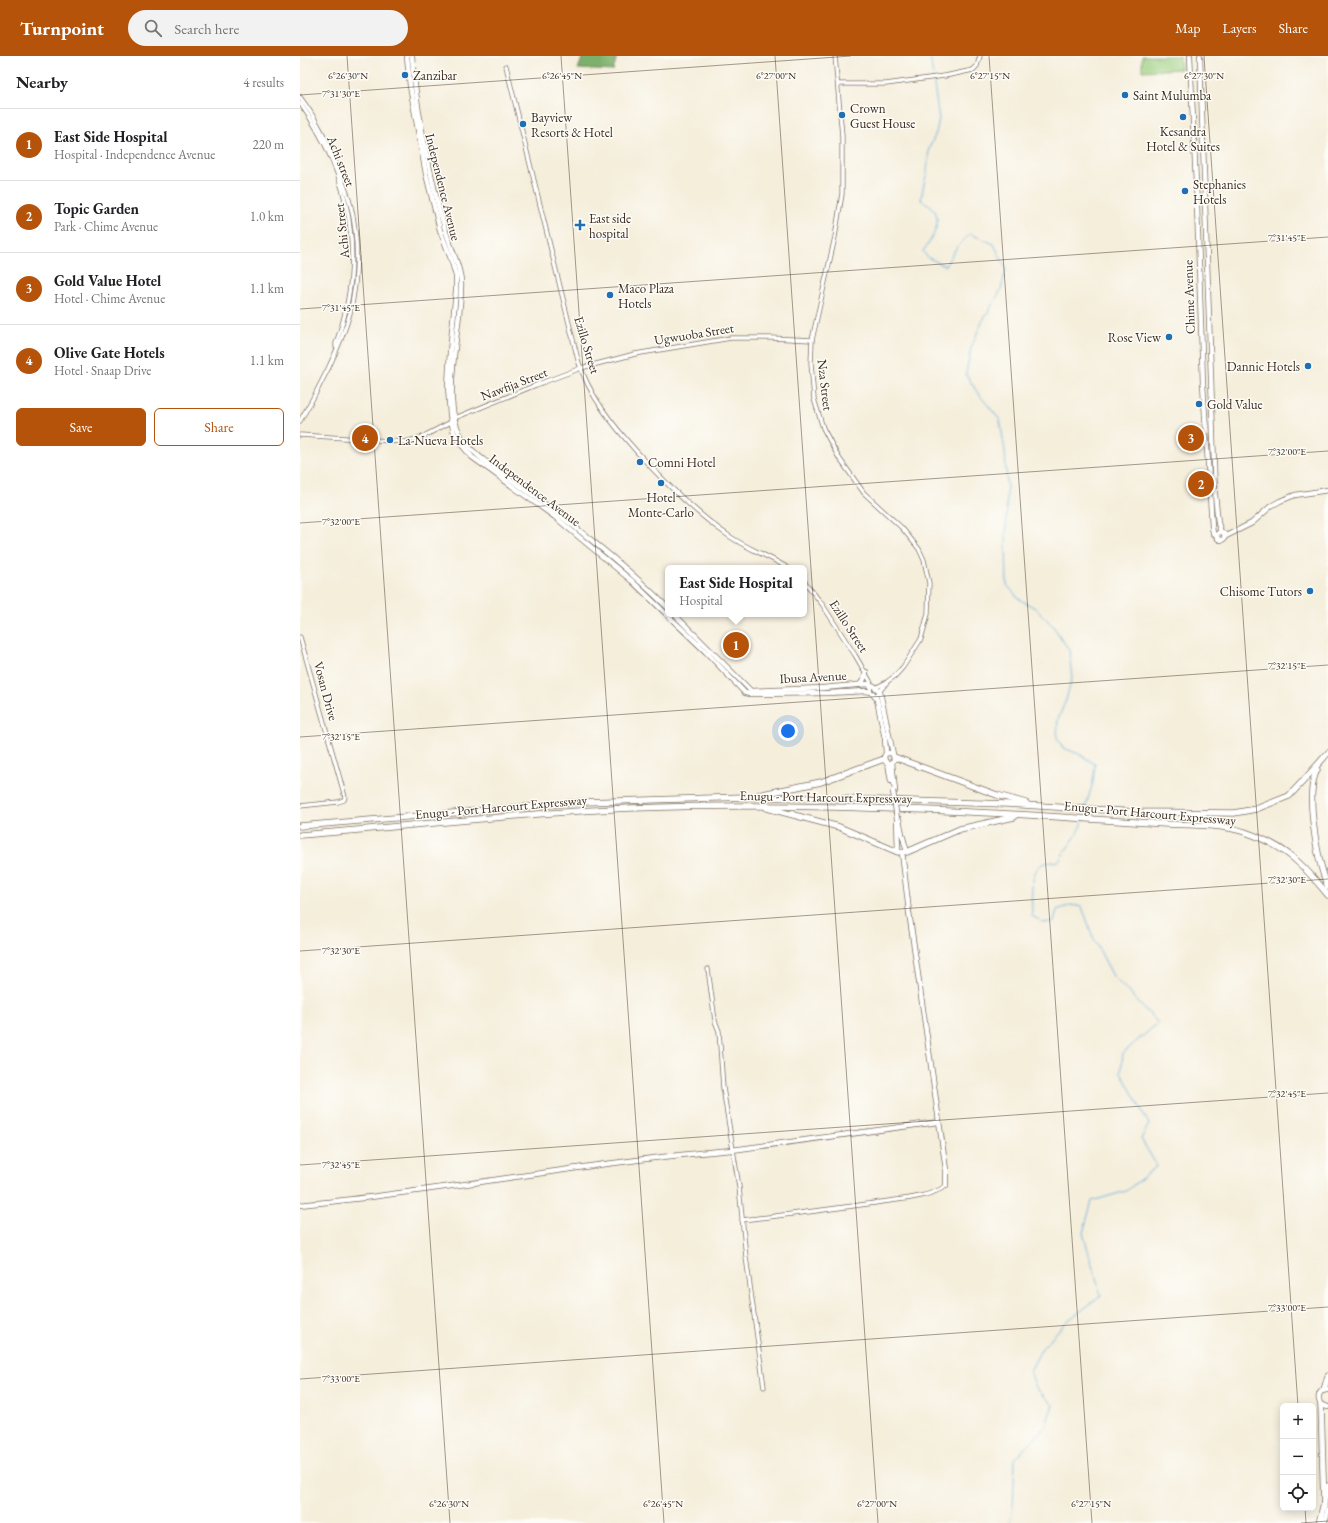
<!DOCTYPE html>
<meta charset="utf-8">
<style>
body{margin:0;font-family:"EB Garamond",serif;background:#f2f2f2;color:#202124}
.controls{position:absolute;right:12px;bottom:12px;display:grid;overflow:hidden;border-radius:6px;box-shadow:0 2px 10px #0003}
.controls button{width:36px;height:36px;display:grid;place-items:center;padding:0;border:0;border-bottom:1px solid #e0e0e0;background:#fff;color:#202124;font:20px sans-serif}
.you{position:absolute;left:488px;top:675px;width:14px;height:14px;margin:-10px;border:3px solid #fff;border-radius:50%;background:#1a73e8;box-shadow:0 0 0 6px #1a73e833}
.badge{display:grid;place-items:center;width:26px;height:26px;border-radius:50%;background:#b45309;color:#fff;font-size:13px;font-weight:700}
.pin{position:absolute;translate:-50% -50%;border:2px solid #fff;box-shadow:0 1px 4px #0006}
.popup{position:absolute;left:365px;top:509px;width:142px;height:52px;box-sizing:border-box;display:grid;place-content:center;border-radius:6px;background:#fff;filter:drop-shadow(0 1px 3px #0005);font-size:13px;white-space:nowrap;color:#757577}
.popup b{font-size:15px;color:#202124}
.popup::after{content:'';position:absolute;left:50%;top:100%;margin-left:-8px;border:8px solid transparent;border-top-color:#fff}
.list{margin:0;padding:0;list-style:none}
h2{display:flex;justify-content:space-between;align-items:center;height:52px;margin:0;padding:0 16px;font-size:17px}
h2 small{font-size:13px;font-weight:400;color:#757577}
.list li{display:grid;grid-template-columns:26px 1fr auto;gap:12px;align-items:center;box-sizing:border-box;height:72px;padding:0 16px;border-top:1px solid #e0e0e0}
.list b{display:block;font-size:15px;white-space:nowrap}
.list p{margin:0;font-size:13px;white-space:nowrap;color:#757577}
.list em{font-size:13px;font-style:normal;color:#757577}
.actions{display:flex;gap:8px;padding:12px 16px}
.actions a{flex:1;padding:9px 0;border:1px solid #b45309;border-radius:6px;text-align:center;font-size:14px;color:#b45309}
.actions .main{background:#b45309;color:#fff}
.icon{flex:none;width:22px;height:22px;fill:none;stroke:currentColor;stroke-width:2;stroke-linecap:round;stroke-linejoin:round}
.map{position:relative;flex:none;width:1028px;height:1467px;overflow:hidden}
header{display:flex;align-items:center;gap:24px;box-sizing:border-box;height:56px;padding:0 20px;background:#b45309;color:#fff}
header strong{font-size:19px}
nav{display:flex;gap:22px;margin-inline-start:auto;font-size:14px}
.search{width:280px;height:36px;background:#f2f2f2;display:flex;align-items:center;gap:10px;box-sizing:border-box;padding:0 14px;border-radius:22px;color:#757577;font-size:15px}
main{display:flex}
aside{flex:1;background:#fff}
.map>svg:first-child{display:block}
.green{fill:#9ace7e;stroke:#6a7c4e}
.forest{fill:#7bb16d;stroke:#5b6e46}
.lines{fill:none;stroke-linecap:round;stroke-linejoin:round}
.stream{stroke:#62afdc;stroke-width:1}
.minor-casing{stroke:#7c6f60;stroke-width:5}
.major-casing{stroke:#7c6f60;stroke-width:6}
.highway-casing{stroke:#7c6f60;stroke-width:7}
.minor{stroke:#fff;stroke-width:3.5}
.major{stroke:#fff;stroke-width:4.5}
.highway{stroke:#fff;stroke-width:5.5}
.major-bridge-casing{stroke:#7c6f60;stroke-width:6;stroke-linecap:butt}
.major-bridge{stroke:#fff;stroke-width:4.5}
.ticks{fill:none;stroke:#3b2a1e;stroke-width:1;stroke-opacity:0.45}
.poi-dot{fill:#1f6fb2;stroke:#fdfcf7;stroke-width:1.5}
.labels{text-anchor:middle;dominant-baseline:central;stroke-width:3;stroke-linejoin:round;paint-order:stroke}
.poi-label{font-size:13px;fill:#3b2a1e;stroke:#fdfcf7;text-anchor:start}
.street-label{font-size:13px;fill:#3b2a1e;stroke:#fdfcf7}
.ticks-label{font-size:10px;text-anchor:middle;fill:#3b2a1e;stroke:#fdfcf7;stroke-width:3;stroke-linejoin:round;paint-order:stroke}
</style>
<header>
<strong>Turnpoint</strong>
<div class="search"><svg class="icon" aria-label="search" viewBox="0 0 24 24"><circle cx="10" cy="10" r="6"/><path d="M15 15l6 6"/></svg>Search here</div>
<nav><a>Map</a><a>Layers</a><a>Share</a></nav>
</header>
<main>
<aside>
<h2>Nearby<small>4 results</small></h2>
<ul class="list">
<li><span class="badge">1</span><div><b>East Side Hospital</b><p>Hospital · Independence Avenue</p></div><em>220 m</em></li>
<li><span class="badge">2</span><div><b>Topic Garden</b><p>Park · Chime Avenue</p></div><em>1.0 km</em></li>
<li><span class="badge">3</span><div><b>Gold Value Hotel</b><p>Hotel · Chime Avenue</p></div><em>1.1 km</em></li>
<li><span class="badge">4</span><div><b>Olive Gate Hotels</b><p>Hotel · Snaap Drive</p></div><em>1.1 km</em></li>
</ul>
<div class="actions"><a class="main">Save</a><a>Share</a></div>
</aside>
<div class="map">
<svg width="1028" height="1467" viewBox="0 0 1028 1467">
<rect width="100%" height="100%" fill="#fdfcf7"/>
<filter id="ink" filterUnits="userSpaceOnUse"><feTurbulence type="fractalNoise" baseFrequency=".025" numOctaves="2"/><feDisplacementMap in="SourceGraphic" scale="8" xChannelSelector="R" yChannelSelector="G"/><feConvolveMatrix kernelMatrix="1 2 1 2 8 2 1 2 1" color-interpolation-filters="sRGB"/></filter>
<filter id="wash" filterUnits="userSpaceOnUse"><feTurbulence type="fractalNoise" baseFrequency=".012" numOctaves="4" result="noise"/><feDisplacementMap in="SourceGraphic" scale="16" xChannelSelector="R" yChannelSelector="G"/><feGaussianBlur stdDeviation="0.9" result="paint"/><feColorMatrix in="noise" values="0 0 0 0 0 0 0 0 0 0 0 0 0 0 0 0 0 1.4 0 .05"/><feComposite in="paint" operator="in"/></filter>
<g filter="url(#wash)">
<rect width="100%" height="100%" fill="#f5eedb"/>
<path class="green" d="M 842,0 L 880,0 L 881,13 L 842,15 Z"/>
<path class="forest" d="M 283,0 L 317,0 L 313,15 L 278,13 Z"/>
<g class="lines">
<g class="stream">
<path d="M 630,0 L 633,19"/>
<path d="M 633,22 L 639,63 L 636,77 L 629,93 L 627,116 L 623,132 L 621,144 C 624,146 629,148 632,151 C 644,164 632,184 623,195 L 627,201 L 645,210 L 657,191 L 670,178 L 694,188 L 706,213 L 701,234 L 682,266 L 671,292 L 666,318 L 677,336 L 700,364 L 705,396 L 707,432 L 706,490 L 707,529 L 719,543 L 735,552 L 753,570 L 769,594 L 772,622 L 766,644 L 758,663 L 757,682 L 763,692 L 779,698 L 795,708 L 793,726 L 786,750"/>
<path d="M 710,1467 L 713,1451 L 715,1403 L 745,1371 L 753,1349 L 736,1332 L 730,1315 L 742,1292 L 767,1265 L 801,1240 L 783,1177 L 792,1145 L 826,1135 L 857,1110 L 841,1083 L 849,1068 L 821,1016 L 823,997 L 858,967 L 813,920 L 792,880 L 788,867 L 782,851 L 771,849 L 757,854 L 754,865 L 745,867 L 732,860 C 732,848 729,816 741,809 C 745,806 754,806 759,805 C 766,791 779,780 783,765"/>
</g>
</g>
</g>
<g filter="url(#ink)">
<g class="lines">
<defs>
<g id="minor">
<path d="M 535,0 L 542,80 L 542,138 L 535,181 L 512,284 L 511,307 L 514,343 L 523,372 L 539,402 L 564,437 L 602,472 L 619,493 L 624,504 L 629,527 L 628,558 L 621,583 L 603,611 L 595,620 L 588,625 L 576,640"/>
<path d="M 206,10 L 278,304 C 289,340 313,369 337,396 C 365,427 394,456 429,480 C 448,493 469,500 488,512"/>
<path d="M 645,20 L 673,14 L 677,10 L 680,0"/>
<path d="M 538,28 L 586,28 L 644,20"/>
<path d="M 0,41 C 16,62 29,88 38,113 C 43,126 48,138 51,151 C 59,184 58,224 50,257 C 41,290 18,335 0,365"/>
<path d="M 0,47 C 51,119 67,203 36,287 L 36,291"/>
<path d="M 155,362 L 236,329 L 281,312 L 335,298 L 431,282 L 471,282 L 512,284"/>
<path d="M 0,379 L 105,386 L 120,382 L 151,366"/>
<path d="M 504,525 L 522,548 L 555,599 L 570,625 L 571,629 L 570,635"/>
<path d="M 0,581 L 45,741 L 44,744 L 38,746 L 0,750"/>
<path d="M 575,632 L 587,626"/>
<path d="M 408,913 L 415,965 L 419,975 L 423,1032 L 439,1131 L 446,1201 L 464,1331"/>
<path d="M 442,1164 C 487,1159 531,1153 575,1147 C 598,1143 626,1143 646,1130"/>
</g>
<g id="major">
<path d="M 107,0 L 110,30 L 126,118 L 140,174 L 151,203 L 156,220 L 156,235 L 150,296 L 148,330 L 150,359 L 154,377 L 161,388 L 172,401 L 255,461 L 332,525 L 406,596 L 445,637 L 450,638 L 528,637 L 566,635 C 572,635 575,638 577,644 L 585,683 L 586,697"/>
<path d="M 112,0 C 116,53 127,105 140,156 C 143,165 145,175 149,184 C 153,198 160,211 161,225 C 163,269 137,347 164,385 C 178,404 212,423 231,438 C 279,473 326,510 368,552"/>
<path d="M 890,0 L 897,149 L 903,328 L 912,471 L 913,477 L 916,480"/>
<path d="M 900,0 L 915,438 L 918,467 L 921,476"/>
<circle cx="921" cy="480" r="4"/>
<path d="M 924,481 L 952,467 L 971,450 L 980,445 L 995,439 L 1028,434"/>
<path d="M 374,558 L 451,635 L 523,632 L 567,628 L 574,630 L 580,636 L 593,698"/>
<path d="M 560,629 L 564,623 L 566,616"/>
<circle cx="589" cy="702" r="5"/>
<path d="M 592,706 L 595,735"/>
<path d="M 588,707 L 591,725"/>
<path d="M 597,763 L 598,796 L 607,796 L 602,778 L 599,763"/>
<path d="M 602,796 L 609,856 L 646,1114 L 646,1130"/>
<path d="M 0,1149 C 145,1135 288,1106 432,1094 L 638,1066"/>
<path d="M 1028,1334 C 1018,1333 1017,1342 1021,1349 L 1028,1351"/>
</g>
<g id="highway">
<path d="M 594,701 L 697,739 L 726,747"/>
<path d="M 1017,714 C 1004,737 1018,807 1028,831"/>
<path d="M 458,739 L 521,726 L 584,703"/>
<path d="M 467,752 L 539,771 L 598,796"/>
<path d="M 0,770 L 283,746 L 446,741 L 511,742 L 707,748 L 838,756 L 934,757 L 956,753 L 989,740 L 1004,724 L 1028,697"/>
<path d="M 0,779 C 111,770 221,757 332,752 C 465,747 597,752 729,759 C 775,762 820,765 866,768 C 892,769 921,768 945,776 C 985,790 1002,807 1028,839"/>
<path d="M 607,796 L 660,773 L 714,761"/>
<path d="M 1024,1334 L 1028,1320"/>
<path d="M 1021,1349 L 1024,1451"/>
<path d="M 1019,1467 L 1028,1430"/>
<path d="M 1024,1467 L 1028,1454"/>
</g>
</defs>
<use href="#minor" class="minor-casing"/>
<use href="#major" class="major-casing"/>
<use href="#highway" class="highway-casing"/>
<use href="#minor" class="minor"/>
<use href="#major" class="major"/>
<use href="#highway" class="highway"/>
<defs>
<path id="major-bridge" d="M 593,735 L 597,763"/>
</defs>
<use href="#major-bridge" class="major-bridge-casing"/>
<use href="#major-bridge" class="major-bridge"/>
</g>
</g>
<path class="ticks" d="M 47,0 L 150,1467M 261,0 L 364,1467M 475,0 L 578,1467M 689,0 L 792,1467M 904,0 L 998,1350M 0,39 L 551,0M 0,253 L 1028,181M 0,467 L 1028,395M 0,681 L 1028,609M 0,895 L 1028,823M 0,1109 L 1028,1037M 0,1323 L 1028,1251M 1005,1452 L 1006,1467M 1001,1467 L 1028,1465"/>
<g class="poi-dot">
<circle cx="105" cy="19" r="4"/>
<circle cx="825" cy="39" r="4"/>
<circle cx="542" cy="59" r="4"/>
<circle cx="883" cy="61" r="4"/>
<circle cx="223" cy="68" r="4"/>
<circle cx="885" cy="135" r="4"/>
<path d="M278 163h4v4h4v4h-4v4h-4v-4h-4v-4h4z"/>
<circle cx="310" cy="239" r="4"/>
<circle cx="869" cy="281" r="4"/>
<circle cx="1008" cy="310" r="4"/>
<circle cx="899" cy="348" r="4"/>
<circle cx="90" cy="384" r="4"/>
<circle cx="340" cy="406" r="4"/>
<circle cx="361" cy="427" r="4"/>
<circle cx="1010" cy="535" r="4"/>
</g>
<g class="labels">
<g class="poi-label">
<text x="113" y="19">Zanzibar</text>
<text x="833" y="39">Saint Mulumba</text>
<text x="550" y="52">Crown<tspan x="550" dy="15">Guest House</tspan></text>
<text x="231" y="61">Bayview<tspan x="231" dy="15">Resorts &amp; Hotel</tspan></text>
<text x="883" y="75" text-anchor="middle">Kesandra<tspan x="883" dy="15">Hotel &amp; Suites</tspan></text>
<text x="893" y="128">Stephanies<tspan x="893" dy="15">Hotels</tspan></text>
<text x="289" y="162">East side<tspan x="289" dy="15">hospital</tspan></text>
<text x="318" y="232">Maco Plaza<tspan x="318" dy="15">Hotels</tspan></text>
<text x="861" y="281" text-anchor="end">Rose View</text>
<text x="1000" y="310" text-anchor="end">Dannic Hotels</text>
<text x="907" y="348">Gold Value</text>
<text x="98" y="384">La-Nueva Hotels</text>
<text x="348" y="406">Comni Hotel</text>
<text x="361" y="441" text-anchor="middle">Hotel<tspan x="361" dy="15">Monte-Carlo</tspan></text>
<text x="1002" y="535" text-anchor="end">Chisome Tutors</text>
</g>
<g class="street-label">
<text transform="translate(41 105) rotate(68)">Achi street</text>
<text transform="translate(143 131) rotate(76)">Independence Avenue</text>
<text transform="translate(42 175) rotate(-96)">Achi Street</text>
<text transform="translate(889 241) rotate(-92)">Chime Avenue</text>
<text transform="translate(394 278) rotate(-9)">Ugwuoba Street</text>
<text transform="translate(287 289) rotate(73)">Ezillo Street</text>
<text transform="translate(214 328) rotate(-21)">Nawfija Street</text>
<text transform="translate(525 329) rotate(83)">Nza Street</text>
<text transform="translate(235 434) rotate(37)">Independence Avenue</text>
<text transform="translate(549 570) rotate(57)">Ezillo Street</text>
<text transform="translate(513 621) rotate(-3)">Ibusa Avenue</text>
<text transform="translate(26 635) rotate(75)">Vosan Drive</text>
<text transform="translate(526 741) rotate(1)">Enugu - Port Harcourt Expressway</text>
<text transform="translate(201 751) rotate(-5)">Enugu - Port Harcourt Expressway</text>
<text transform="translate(850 757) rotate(5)">Enugu - Port Harcourt Expressway</text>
</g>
</g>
<g class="ticks-label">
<text x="48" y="23">6°26'30"N</text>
<text x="262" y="23">6°26'45"N</text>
<text x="476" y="23">6°27'00"N</text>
<text x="690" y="23">6°27'15"N</text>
<text x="904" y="23">6°27'30"N</text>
<text x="41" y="41">7°31'30"E</text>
<text x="987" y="185">7°31'45"E</text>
<text x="41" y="255">7°31'45"E</text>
<text x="987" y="399">7°32'00"E</text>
<text x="41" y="469">7°32'00"E</text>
<text x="987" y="613">7°32'15"E</text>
<text x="41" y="684">7°32'15"E</text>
<text x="987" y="827">7°32'30"E</text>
<text x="41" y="898">7°32'30"E</text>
<text x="987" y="1041">7°32'45"E</text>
<text x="41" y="1112">7°32'45"E</text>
<text x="987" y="1255">7°33'00"E</text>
<text x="41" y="1326">7°33'00"E</text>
<text x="149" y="1451">6°26'30"N</text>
<text x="363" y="1451">6°26'45"N</text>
<text x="577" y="1451">6°27'00"N</text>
<text x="791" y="1451">6°27'15"N</text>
</g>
</svg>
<div class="controls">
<button>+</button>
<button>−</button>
<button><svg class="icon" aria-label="locate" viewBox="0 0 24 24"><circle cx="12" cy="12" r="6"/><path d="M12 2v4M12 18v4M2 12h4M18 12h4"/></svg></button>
</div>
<div class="you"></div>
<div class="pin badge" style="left:436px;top:589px">1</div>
<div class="popup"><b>East Side Hospital</b>Hospital</div>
<div class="pin badge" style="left:901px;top:428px">2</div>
<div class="pin badge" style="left:891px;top:382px">3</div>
<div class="pin badge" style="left:65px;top:382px">4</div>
</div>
</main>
